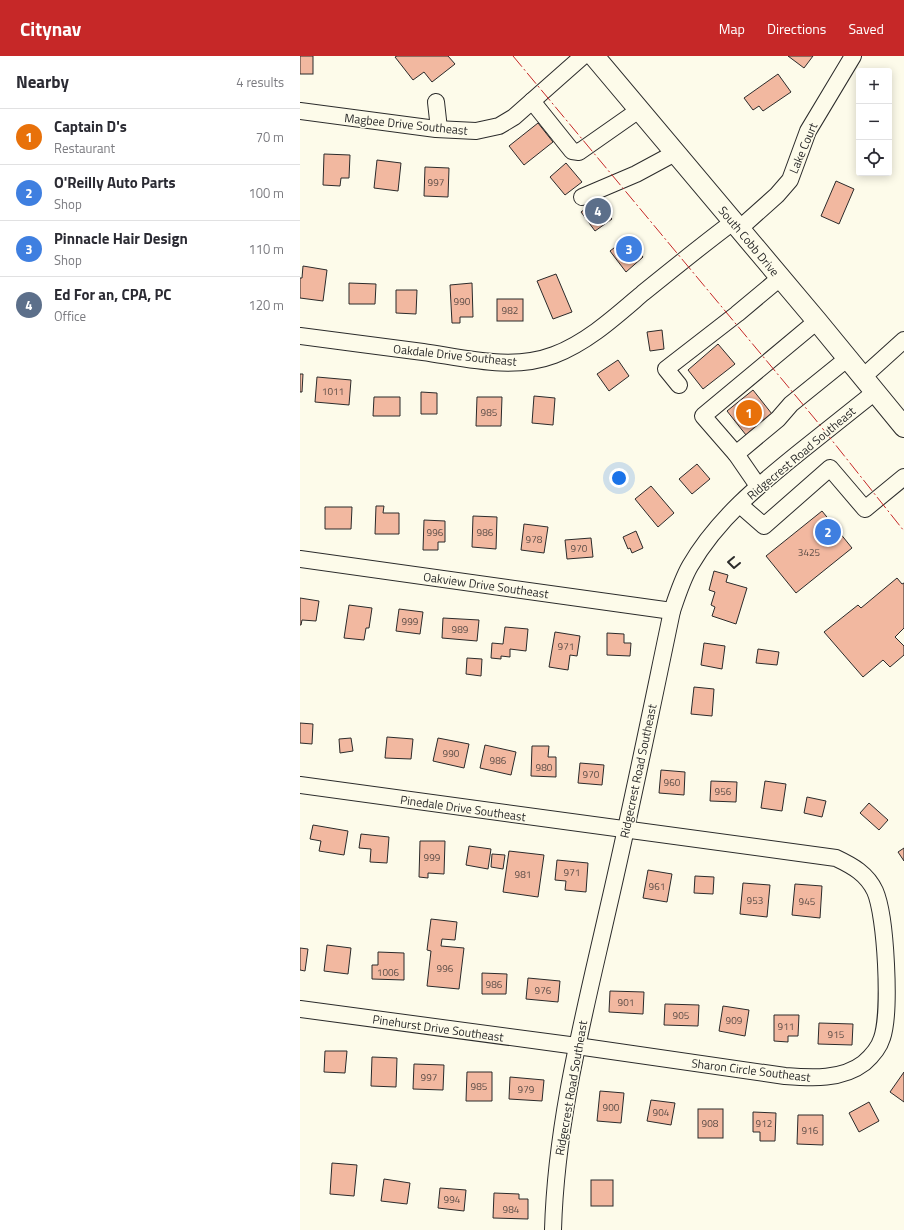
<!DOCTYPE html>
<meta charset="utf-8">
<style>
body{margin:0;font-family:"Titillium Web",sans-serif;background:#f7f7f7;color:#2b2b33}
.controls{position:absolute;right:12px;top:12px;display:grid;overflow:hidden;border-radius:4px;box-shadow:0 2px 10px #0003}
.controls button{width:36px;height:36px;display:grid;place-items:center;padding:0;border:0;border-bottom:1px solid #e1e1e2;background:#fff;color:#2b2b33;font:20px sans-serif}
.you{position:absolute;left:319px;top:422px;width:14px;height:14px;margin:-10px;border:3px solid #fff;border-radius:50%;background:#1a73e8;box-shadow:0 0 0 6px #1a73e833}
.badge{display:grid;place-items:center;width:26px;height:26px;border-radius:50%;background:#c62828;color:#fff;font-size:13px;font-weight:700}
.pin{position:absolute;translate:-50% -50%;border:2px solid #fff;box-shadow:0 1px 4px #0006}
.list{margin:0;padding:0;list-style:none}
h2{display:flex;justify-content:space-between;align-items:center;height:52px;margin:0;padding:0 16px;font-size:17px}
h2 small{font-size:13px;font-weight:400;color:#7c7c81}
.list li{display:grid;grid-template-columns:26px 1fr auto;gap:12px;align-items:center;box-sizing:border-box;height:56px;padding:0 16px;border-top:1px solid #e1e1e2}
.list b{display:block;font-size:15px;white-space:nowrap}
.list p{margin:0;font-size:13px;white-space:nowrap;color:#7c7c81}
.list em{font-size:13px;font-style:normal;color:#7c7c81}
.icon{flex:none;width:22px;height:22px;fill:none;stroke:currentColor;stroke-width:2;stroke-linecap:round;stroke-linejoin:round}
.map{position:relative;flex:none;width:604px;height:1174px;overflow:hidden}
header{display:flex;align-items:center;gap:24px;box-sizing:border-box;height:56px;padding:0 20px;background:#c62828;color:#fff}
header strong{font-size:19px}
nav{display:flex;gap:22px;margin-inline-start:auto;font-size:14px}
main{display:flex}
aside{flex:1;background:#fff}
.map>svg:first-child{display:block}
.building{fill:#f2b8a0;stroke:#2b2b2b}
.lines{fill:none;stroke-linecap:round;stroke-linejoin:round}
.minor-casing{stroke:#2b2b2b;stroke-width:18}
.major-casing{stroke:#2b2b2b;stroke-width:22}
.minor{stroke:#fdfbea;stroke-width:16}
.major{stroke:#fdfbea;stroke-width:20}
.wall{stroke:#2b2b2b;stroke-width:2}
.power{stroke:#c62828;stroke-width:1;stroke-dasharray:14 3 2 3;stroke-linecap:butt}
.labels{text-anchor:middle;dominant-baseline:central;stroke-width:3;stroke-linejoin:round;paint-order:stroke}
.number-label{font-size:10px;fill:#5d4e48}
.street-label{font-size:12px;fill:#2b2b2b;stroke:#fdfbea}
</style>
<header>
<strong>Citynav</strong>
<nav><a>Map</a><a>Directions</a><a>Saved</a></nav>
</header>
<main>
<aside>
<h2>Nearby<small>4 results</small></h2>
<ul class="list">
<li><span class="badge" style="background:#e8710a">1</span><div><b>Captain D's</b><p>Restaurant</p></div><em>70 m</em></li>
<li><span class="badge" style="background:#3f7fe0">2</span><div><b>O'Reilly Auto Parts</b><p>Shop</p></div><em>100 m</em></li>
<li><span class="badge" style="background:#3f7fe0">3</span><div><b>Pinnacle Hair Design</b><p>Shop</p></div><em>110 m</em></li>
<li><span class="badge" style="background:#5c6f8a">4</span><div><b>Ed For an, CPA, PC</b><p>Office</p></div><em>120 m</em></li>
</ul>
</aside>
<div class="map">
<svg width="604" height="1174" viewBox="0 0 604 1174">
<rect width="100%" height="100%" fill="#fdfbea"/>
<g class="building">
<rect x="0" y="0" width="13" height="18"/>
<path d="M 97,0 L 148,0 L 155,8 L 132,26 L 124,16 L 113,24 L 95,1 Z"/>
<path d="M 488,0 L 513,0 L 504,12 Z"/>
<path d="M 478,18 L 491,36 L 463,55 L 459,50 L 453,54 L 444,42 Z"/>
<path d="M 238,67 L 253,86 L 224,109 L 209,90 Z"/>
<path d="M 24,98 L 50,99 L 49,122 L 41,122 L 40,130 L 23,129 Z"/>
<path d="M 77,104 L 101,107 L 98,135 L 74,132 Z"/>
<path d="M 266,107 L 282,126 L 265,139 L 250,121 Z"/>
<path d="M 125,111 L 149,112 L 148,141 L 124,140 Z"/>
<path d="M 536,125 L 554,133 L 539,168 L 521,160 Z"/>
<path d="M 296,145 L 312,163 L 295,175 L 281,156 Z"/>
<path d="M 327,182 L 343,201 L 326,216 L 310,195 Z"/>
<path d="M 3,210 L 27,214 L 23,245 L 0,242 L 0,222 L 2,222 Z"/>
<path d="M 256,218 L 272,256 L 253,263 L 237,225 Z"/>
<path d="M 49,227 L 76,228 L 75,248 L 49,248 Z"/>
<path d="M 172,227 L 173,261 L 160,261 L 160,267 L 152,267 L 150,229 Z"/>
<path d="M 96,234 L 117,234 L 116,258 L 96,257 Z"/>
<rect x="197" y="243" width="26" height="22"/>
<path d="M 362,274 L 364,293 L 350,295 L 347,276 Z"/>
<path d="M 418,288 L 435,308 L 403,333 L 388,314 Z"/>
<path d="M 318,304 L 329,320 L 309,335 L 297,318 Z"/>
<path d="M 0,318 L 3,318 L 2,336 L 0,336 Z"/>
<path d="M 17,321 L 51,324 L 49,349 L 15,346 Z"/>
<path d="M 453,334 L 472,358 L 446,379 L 427,355 Z"/>
<path d="M 121,336 L 137,337 L 137,358 L 121,358 Z"/>
<path d="M 234,340 L 255,342 L 253,369 L 232,367 Z"/>
<path d="M 74,341 L 100,341 L 100,360 L 73,360 Z"/>
<path d="M 177,341 L 202,341 L 201,370 L 176,370 Z"/>
<path d="M 397,408 L 410,423 L 392,438 L 379,423 Z"/>
<path d="M 351,430 L 374,457 L 358,471 L 335,443 Z"/>
<path d="M 76,450 L 84,450 L 83,457 L 99,457 L 99,478 L 75,478 Z"/>
<path d="M 25,451 L 52,451 L 51,473 L 25,473 Z"/>
<path d="M 522,455 L 552,492 L 496,537 L 466,500 Z"/>
<path d="M 173,460 L 197,461 L 196,493 L 172,491 Z"/>
<path d="M 124,464 L 145,465 L 145,486 L 138,486 L 138,494 L 123,494 Z"/>
<path d="M 224,468 L 248,471 L 244,497 L 221,494 Z"/>
<path d="M 336,475 L 343,492 L 332,497 L 330,492 L 328,493 L 323,481 Z"/>
<path d="M 291,482 L 293,501 L 267,503 L 265,484 Z"/>
<path d="M 414,515 L 428,519 L 426,526 L 447,532 L 436,568 L 412,560 L 415,551 L 411,549 L 415,536 L 409,534 Z"/>
<path d="M 597,522 L 602,528 L 604,527 L 604,572 L 595,581 L 604,590 L 604,599 L 590,611 L 583,604 L 563,621 L 524,576 L 558,549 L 561,552 Z"/>
<path d="M 0,542 L 19,545 L 16,565 L 2,564 L 1,569 L 0,569 Z"/>
<path d="M 49,549 L 72,552 L 69,572 L 66,572 L 64,584 L 44,582 Z"/>
<path d="M 99,553 L 123,556 L 120,578 L 96,575 Z"/>
<path d="M 143,562 L 179,564 L 177,585 L 142,582 Z"/>
<path d="M 205,571 L 228,573 L 226,595 L 210,593 L 210,601 L 201,600 L 201,603 L 191,602 L 192,587 L 203,588 Z"/>
<path d="M 255,576 L 280,580 L 277,600 L 270,599 L 268,614 L 249,611 Z"/>
<path d="M 307,577 L 324,578 L 324,587 L 331,587 L 330,600 L 307,599 Z"/>
<path d="M 404,587 L 425,590 L 422,613 L 401,609 Z"/>
<path d="M 458,593 L 479,596 L 477,609 L 456,607 Z"/>
<path d="M 167,602 L 182,603 L 181,620 L 166,618 Z"/>
<path d="M 394,631 L 414,633 L 412,660 L 391,658 Z"/>
<path d="M 0,667 L 13,668 L 12,688 L 0,687 Z"/>
<path d="M 87,681 L 113,683 L 111,703 L 85,702 Z"/>
<path d="M 51,682 L 53,695 L 40,697 L 39,683 Z"/>
<path d="M 138,682 L 169,688 L 164,712 L 133,705 Z"/>
<path d="M 185,689 L 216,696 L 211,719 L 180,712 Z"/>
<path d="M 232,690 L 249,690 L 248,701 L 256,701 L 256,721 L 231,720 Z"/>
<path d="M 280,707 L 304,709 L 302,729 L 278,727 Z"/>
<path d="M 361,714 L 385,716 L 384,739 L 359,737 Z"/>
<path d="M 411,725 L 437,726 L 436,746 L 410,745 Z"/>
<path d="M 465,725 L 486,728 L 482,755 L 461,752 Z"/>
<path d="M 507,741 L 526,745 L 522,761 L 504,757 Z"/>
<path d="M 569,747 L 588,764 L 579,774 L 560,757 Z"/>
<path d="M 13,769 L 48,775 L 44,799 L 19,795 L 21,785 L 10,783 Z"/>
<path d="M 61,778 L 89,781 L 87,807 L 70,806 L 71,793 L 59,792 Z"/>
<path d="M 120,785 L 145,785 L 144,818 L 128,817 L 128,822 L 119,821 Z"/>
<path d="M 169,790 L 191,793 L 188,813 L 166,809 Z"/>
<path d="M 604,792 L 604,805 L 598,796 Z"/>
<path d="M 209,795 L 244,799 L 238,841 L 203,836 Z"/>
<path d="M 192,798 L 205,799 L 203,813 L 191,811 Z"/>
<path d="M 257,804 L 288,807 L 286,836 L 265,834 L 266,825 L 255,824 Z"/>
<path d="M 348,814 L 372,818 L 367,846 L 343,842 Z"/>
<path d="M 395,820 L 414,821 L 413,838 L 394,837 Z"/>
<path d="M 443,827 L 470,829 L 467,861 L 440,858 Z"/>
<path d="M 495,828 L 522,830 L 520,862 L 492,859 Z"/>
<path d="M 131,863 L 157,866 L 155,884 L 142,883 L 141,890 L 164,892 L 159,933 L 127,930 L 131,895 L 127,894 Z"/>
<path d="M 27,889 L 51,892 L 48,918 L 24,915 Z"/>
<path d="M 0,892 L 8,893 L 5,915 L 0,914 Z"/>
<path d="M 78,896 L 104,897 L 104,924 L 72,923 L 72,909 L 78,909 Z"/>
<path d="M 182,917 L 207,918 L 206,938 L 182,938 Z"/>
<path d="M 228,922 L 260,925 L 258,946 L 226,943 Z"/>
<path d="M 310,935 L 344,936 L 343,958 L 309,956 Z"/>
<path d="M 365,948 L 399,949 L 398,970 L 364,969 Z"/>
<path d="M 423,950 L 449,954 L 445,980 L 419,975 Z"/>
<path d="M 474,959 L 499,959 L 498,980 L 488,980 L 488,986 L 474,985 Z"/>
<path d="M 519,967 L 553,968 L 552,989 L 518,988 Z"/>
<path d="M 25,995 L 47,995 L 45,1017 L 24,1016 Z"/>
<path d="M 72,1001 L 97,1002 L 96,1031 L 71,1030 Z"/>
<path d="M 114,1008 L 144,1009 L 143,1034 L 113,1033 Z"/>
<path d="M 167,1016 L 192,1016 L 192,1045 L 166,1045 Z"/>
<path d="M 604,1016 L 604,1046 L 590,1036 Z"/>
<path d="M 210,1021 L 244,1024 L 242,1045 L 209,1043 Z"/>
<path d="M 300,1035 L 324,1037 L 321,1067 L 297,1065 Z"/>
<path d="M 351,1044 L 375,1047 L 371,1069 L 347,1065 Z"/>
<path d="M 569,1046 L 579,1065 L 559,1076 L 549,1057 Z"/>
<rect x="398" y="1053" width="25" height="29"/>
<path d="M 453,1056 L 476,1057 L 475,1085 L 460,1085 L 460,1076 L 453,1076 Z"/>
<path d="M 498,1059 L 523,1059 L 523,1089 L 497,1088 Z"/>
<path d="M 32,1107 L 57,1109 L 54,1140 L 30,1138 Z"/>
<path d="M 84,1123 L 110,1127 L 107,1148 L 81,1145 Z"/>
<rect x="291" y="1124" width="22" height="26"/>
<path d="M 140,1132 L 166,1134 L 164,1155 L 138,1152 Z"/>
<path d="M 194,1137 L 219,1138 L 219,1143 L 228,1143 L 228,1163 L 193,1162 Z"/>
</g>
<g class="lines">
<defs>
<g id="minor">
<path d="M 232,45 L 272,95 L 279,96 L 339,54"/>
<path d="M 136,46 L 139,73"/>
<path d="M 0,55 L 136,73 L 176,75 L 199,70 L 214,61 L 283,0"/>
<path d="M 282,141 L 336,118 L 375,97"/>
<path d="M 439,173 L 477,139 L 490,124 L 508,75 L 553,0"/>
<path d="M 0,280 C 41,285 82,291 123,296 C 165,302 212,315 254,299 C 288,286 316,260 343,237 C 373,213 402,189 433,166"/>
<path d="M 563,321 L 604,284"/>
<path d="M 379,329 L 366,313 L 437,258 L 480,222"/>
<path d="M 436,398 L 478,363 L 491,348 L 548,302"/>
<path d="M 458,430 L 436,398 L 403,360 L 517,265"/>
<path d="M 440,449 L 464,470 L 530,412 L 565,453 L 604,421"/>
<path d="M 0,503 L 372,555"/>
<path d="M 0,729 L 536,802 C 553,810 567,818 575,835 C 586,860 591,956 582,982 C 579,992 572,1000 564,1007 C 542,1024 512,1022 485,1020 L 277,990 L 0,953"/>
<path d="M 253,1174 C 256,1065 284,959 308,853 C 331,754 351,655 372,555 C 377,540 382,524 390,510 C 417,463 460,428 501,395 C 526,375 550,356 575,336"/>
</g>
<path id="major" d="M 294,0 L 517,265 L 604,371"/>
</defs>
<use href="#minor" class="minor-casing"/>
<use href="#major" class="major-casing"/>
<use href="#minor" class="minor"/>
<use href="#major" class="major"/>
<path class="wall" d="M 434,501 L 428,506 L 434,512 L 440,507"/>
<path class="power" d="M 213,0 L 515,363 L 604,475"/>
</g>
<g class="labels">
<g class="number-label">
<text x="136" y="126">997</text>
<text x="162" y="245">990</text>
<text x="210" y="254">982</text>
<text x="33" y="335">1011</text>
<text x="189" y="356">985</text>
<text x="135" y="476">996</text>
<text x="185" y="476">986</text>
<text x="234" y="483">978</text>
<text x="279" y="492">970</text>
<text x="509" y="496">3425</text>
<text x="110" y="565">999</text>
<text x="160" y="573">989</text>
<text x="266" y="590">971</text>
<text x="151" y="697">990</text>
<text x="198" y="704">986</text>
<text x="244" y="711">980</text>
<text x="291" y="718">970</text>
<text x="372" y="726">960</text>
<text x="423" y="735">956</text>
<text x="132" y="801">999</text>
<text x="272" y="816">971</text>
<text x="223" y="818">981</text>
<text x="357" y="830">961</text>
<text x="455" y="844">953</text>
<text x="507" y="845">945</text>
<text x="145" y="912">996</text>
<text x="88" y="916">1006</text>
<text x="194" y="928">986</text>
<text x="243" y="934">976</text>
<text x="326" y="946">901</text>
<text x="381" y="959">905</text>
<text x="434" y="964">909</text>
<text x="486" y="970">911</text>
<text x="536" y="978">915</text>
<text x="129" y="1021">997</text>
<text x="179" y="1030">985</text>
<text x="226" y="1033">979</text>
<text x="311" y="1051">900</text>
<text x="361" y="1056">904</text>
<text x="410" y="1067">908</text>
<text x="464" y="1067">912</text>
<text x="510" y="1074">916</text>
<text x="152" y="1143">994</text>
<text x="211" y="1153">984</text>
</g>
<g class="street-label">
<text transform="translate(106 68) rotate(6)">Magbee Drive Southeast</text>
<text transform="translate(503 92) rotate(-67)">Lake Court</text>
<text transform="translate(449 185) rotate(50)">South Cobb Drive</text>
<text transform="translate(155 299) rotate(6)">Oakdale Drive Southeast</text>
<text transform="translate(501 397) rotate(-40)">Ridgecrest Road Southeast</text>
<text transform="translate(186 529) rotate(8)">Oakview Drive Southeast</text>
<text transform="translate(338 715) rotate(-78)">Ridgecrest Road Southeast</text>
<text transform="translate(163 752) rotate(8)">Pinedale Drive Southeast</text>
<text transform="translate(138 972) rotate(8)">Pinehurst Drive Southeast</text>
<text transform="translate(451 1014) rotate(7)">Sharon Circle Southeast</text>
<text transform="translate(271 1032) rotate(-80)">Ridgecrest Road Southeast</text>
</g>
</g>
</svg>
<div class="controls">
<button>+</button>
<button>−</button>
<button><svg class="icon" aria-label="locate" viewBox="0 0 24 24"><circle cx="12" cy="12" r="6"/><path d="M12 2v4M12 18v4M2 12h4M18 12h4"/></svg></button>
</div>
<div class="you"></div>
<div class="pin badge" style="left:449px;top:357px;background:#e8710a">1</div>
<div class="pin badge" style="left:528px;top:476px;background:#3f7fe0">2</div>
<div class="pin badge" style="left:329px;top:193px;background:#3f7fe0">3</div>
<div class="pin badge" style="left:298px;top:155px;background:#5c6f8a">4</div>
</div>
</main>
